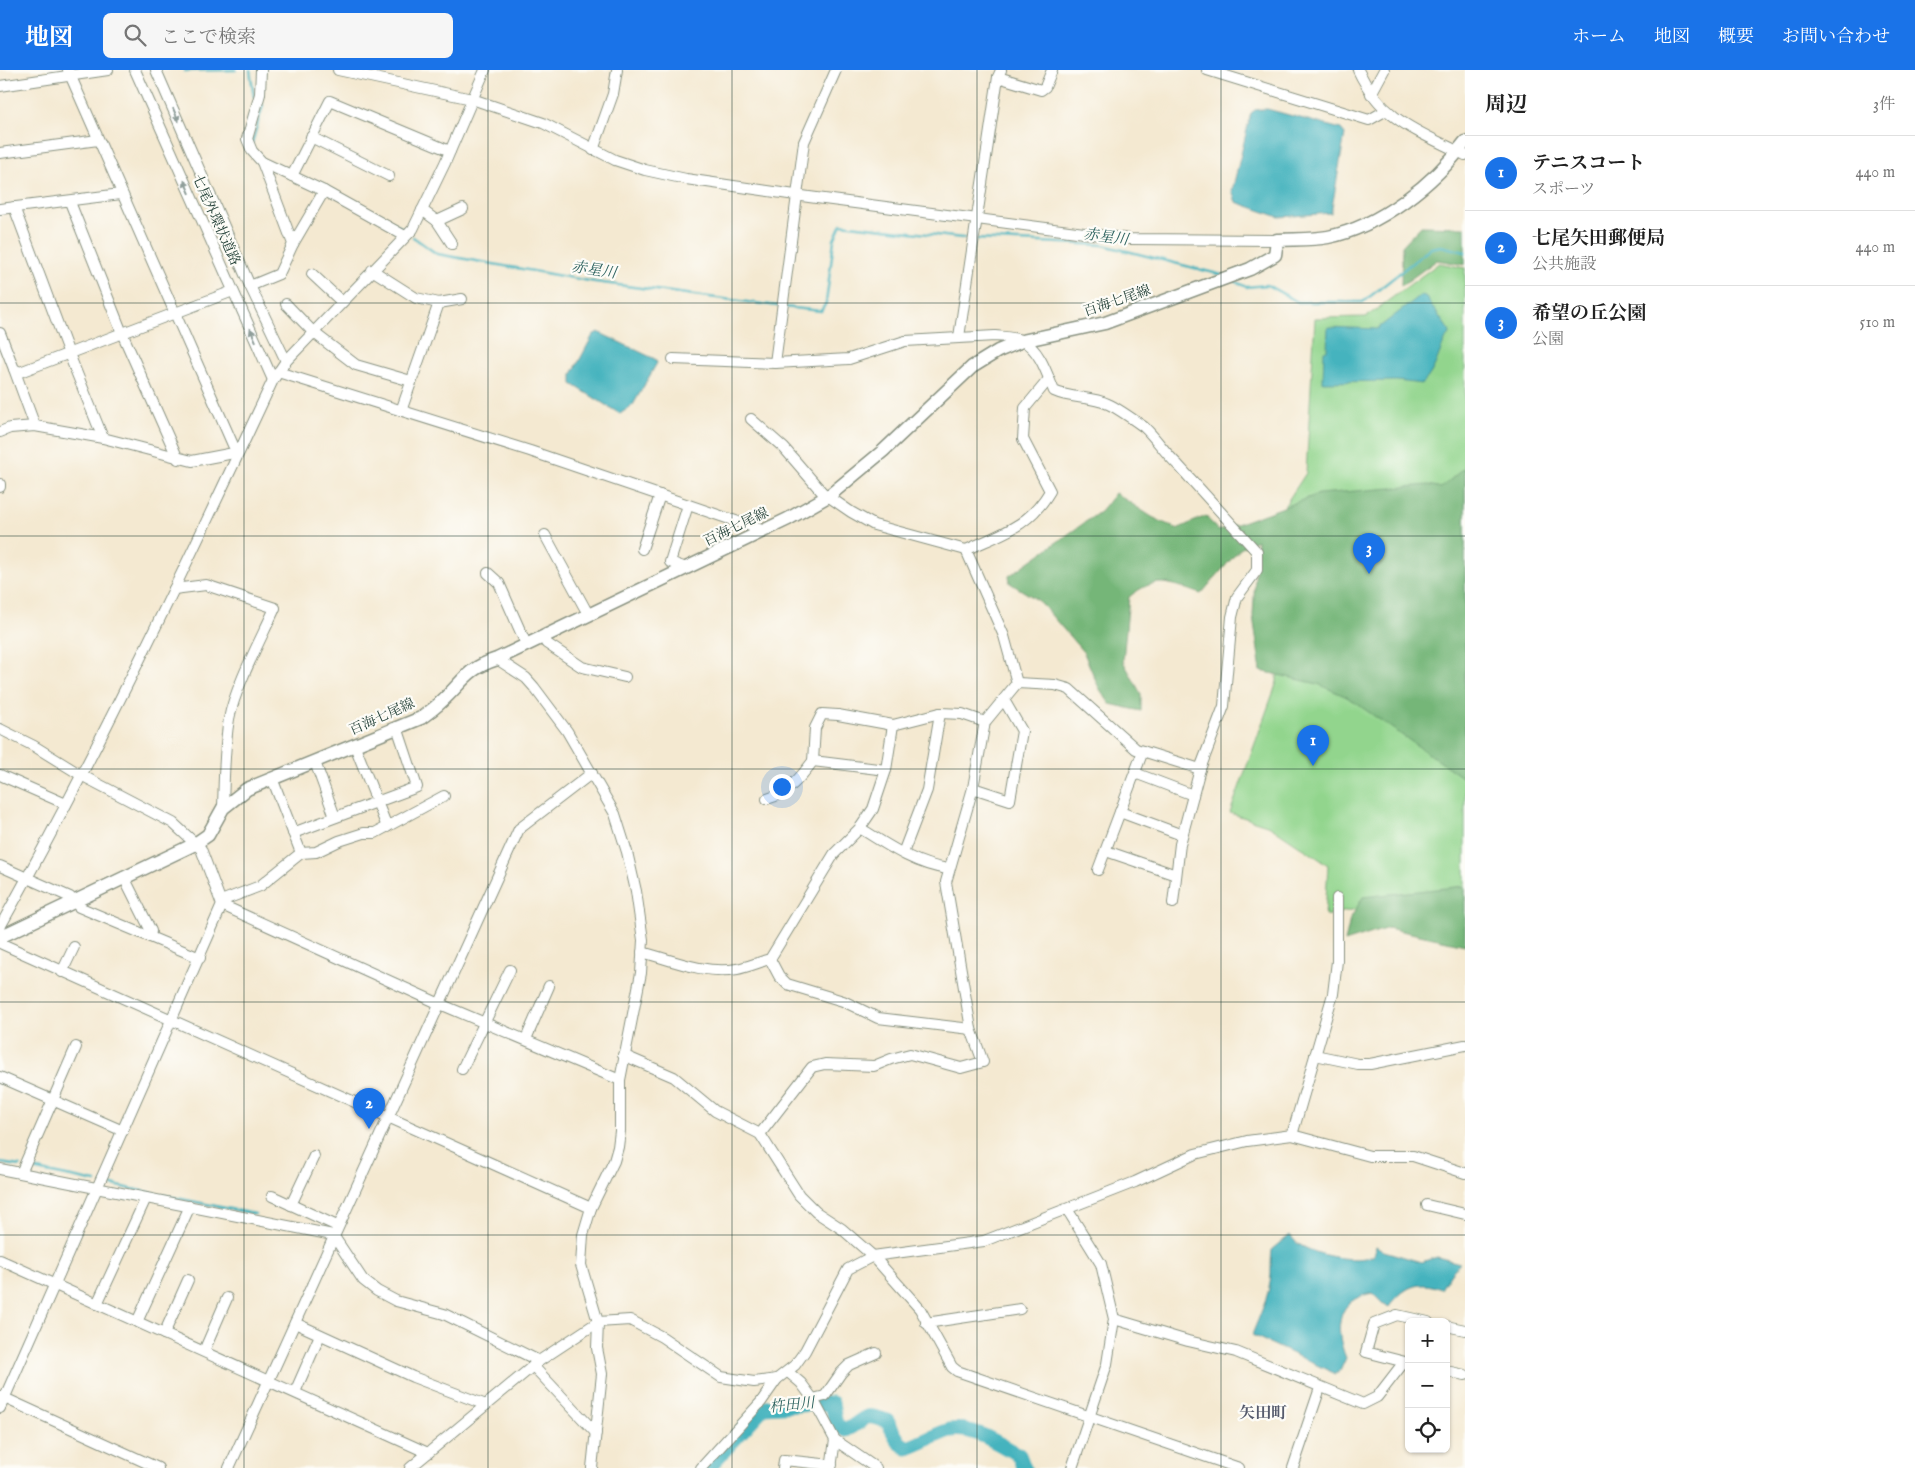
<!DOCTYPE html>
<html lang="ja">
<meta charset="utf-8">
<style>
body{margin:0;font-family:"IM FELL English","Noto Serif JP",serif;background:#f6f6f6;color:#222}
.controls{position:absolute;right:15px;bottom:15px;display:grid;overflow:hidden;border-radius:8px;box-shadow:0 1px 4px #0004}
.controls button{width:45px;height:45px;display:grid;place-items:center;padding:0;border:0;border-bottom:1px solid #e0e0e0;background:#fff;color:#222;font:25px sans-serif}
.you{position:absolute;left:781px;top:716px;width:18px;height:18px;margin:-12px;border:4px solid #fff;border-radius:50%;background:#1a73e8;box-shadow:0 0 0 8px #1a73e833}
.badge{display:grid;place-items:center;width:32px;height:32px;border-radius:50%;background:#1a73e8;color:#fff;font-size:16px;font-weight:700}
.pin{position:absolute;translate:-50% -41px;filter:drop-shadow(0 1px 2px #0008)}
.pin::after{content:'';position:absolute;top:26px;width:18px;height:15px;background:inherit;clip-path:polygon(0 0,100% 0,50% 100%)}
.list{margin:0;padding:0;list-style:none}
h2{display:flex;justify-content:space-between;align-items:center;height:65px;margin:0;padding:0 20px;font-size:21px}
h2 small{font-size:16px;font-weight:400;color:#767676}
.list li{display:grid;grid-template-columns:32px 1fr auto;gap:15px;align-items:center;box-sizing:border-box;height:75px;padding:0 20px;border-top:1px solid #e0e0e0}
.list b{display:block;font-size:19px;white-space:nowrap}
.list p{margin:0;font-size:16px;white-space:nowrap;color:#767676}
.list em{font-size:16px;font-style:normal;color:#767676}
.icon{flex:none;width:28px;height:28px;fill:none;stroke:currentColor;stroke-width:2;stroke-linecap:round;stroke-linejoin:round}
.map{position:relative;flex:none;width:1465px;height:1398px;overflow:hidden}
header{display:flex;align-items:center;gap:30px;box-sizing:border-box;height:70px;padding:0 25px;background:#1a73e8;color:#fff}
header strong{font-size:24px}
nav{display:flex;gap:28px;margin-inline-start:auto;font-size:18px}
.search{width:350px;height:45px;background:#f6f6f6;display:flex;align-items:center;gap:12px;box-sizing:border-box;padding:0 18px;border-radius:8px;color:#767676;font-size:19px}
main{display:flex}
aside{flex:1;background:#fff}
.map>svg:first-child{display:block}
.green{fill:#92d58d;stroke:#588960}
.forest{fill:#75b678;stroke:#4a7a56}
.water{fill:#44b3be;stroke:#327879}
.lines{fill:none;stroke-linecap:round;stroke-linejoin:round}
.stream{stroke:#44b3be;stroke-width:2.5}
.river{stroke:#44b3be;stroke-width:15}
.minor-casing{stroke:#8a9382;stroke-width:12}
.major-casing{stroke:#8a9382;stroke-width:15}
.minor{stroke:#fff;stroke-width:10}
.major{stroke:#fff;stroke-width:12}
.oneway{fill:#8f9e9a}
.grid{fill:none;stroke:#1f3d34;stroke-width:1;stroke-opacity:0.55}
.labels{text-anchor:middle;dominant-baseline:central;stroke-width:4.5;stroke-linejoin:round;paint-order:stroke}
.street-label{font-size:14px;fill:#1f3d34;stroke:#fdfcf7}
.water-label{font-size:15px;font-style:italic;fill:#2a605d;stroke:#fdfcf7}
.quarter-label{font-size:16px;font-weight:bold;fill:#565b6d;stroke:#fdfcf7}
</style>
<header>
<strong>地図</strong>
<div class="search"><svg class="icon" aria-label="search" viewBox="0 0 24 24"><circle cx="10" cy="10" r="6"/><path d="M15 15l6 6"/></svg>ここで検索</div>
<nav><a>ホーム</a><a>地図</a><a>概要</a><a>お問い合わせ</a></nav>
</header>
<main>
<div class="map">
<svg width="1465" height="1398" viewBox="0 0 1465 1398">
<rect width="100%" height="100%" fill="#fdfcf7"/>
<filter id="ink" filterUnits="userSpaceOnUse"><feTurbulence type="fractalNoise" baseFrequency=".02" numOctaves="2"/><feDisplacementMap in="SourceGraphic" scale="10" xChannelSelector="R" yChannelSelector="G"/><feConvolveMatrix kernelMatrix="1 2 1 2 8 2 1 2 1" color-interpolation-filters="sRGB"/></filter>
<filter id="wash" filterUnits="userSpaceOnUse"><feTurbulence type="fractalNoise" baseFrequency=".0096" numOctaves="4" result="noise"/><feDisplacementMap in="SourceGraphic" scale="20" xChannelSelector="R" yChannelSelector="G"/><feGaussianBlur stdDeviation="1.12" result="paint"/><feColorMatrix in="noise" values="0 0 0 0 0 0 0 0 0 0 0 0 0 0 0 0 0 1.4 0 .05"/><feComposite in="paint" operator="in"/></filter>
<g filter="url(#wash)">
<rect width="100%" height="100%" fill="#f4e9d1"/>
<path class="green" d="M 1439,193 L 1465,198 L 1465,831 L 1387,832 L 1325,846 L 1328,795 L 1270,756 L 1230,743 L 1277,612 L 1278,566 L 1274,452 L 1306,403 L 1315,248 L 1366,247 Z"/>
<g class="forest">
<path d="M 1421,156 L 1465,157 L 1465,195 L 1437,190 L 1401,216 L 1402,176 Z"/>
<path d="M 1465,397 L 1465,709 L 1347,627 L 1318,614 L 1261,601 L 1253,546 L 1257,470 L 1240,479 L 1201,524 C 1170,514 1157,504 1129,527 L 1123,591 L 1141,624 L 1141,641 L 1110,634 L 1099,618 L 1084,583 L 1039,531 L 1010,513 L 1009,506 L 1101,441 L 1115,423 L 1152,447 L 1177,459 L 1206,446 L 1218,461 L 1319,424 L 1429,415 L 1441,418 Z"/>
<path d="M 1465,816 L 1465,875 L 1388,858 L 1345,872 L 1350,849 L 1363,827 Z"/>
</g>
<g class="water">
<path d="M 1267,39 L 1341,59 L 1345,64 L 1331,143 L 1279,147 L 1236,132 L 1232,121 L 1251,43 L 1255,40 Z"/>
<path d="M 1421,225 L 1425,226 L 1450,262 C 1438,279 1438,299 1422,314 L 1397,311 L 1323,312 L 1324,281 L 1327,280 L 1328,257 L 1377,259 Z"/>
<path d="M 598,262 L 655,289 L 657,293 L 633,335 L 620,344 L 572,314 L 572,304 L 593,265 Z"/>
<path d="M 1290,1165 C 1293,1169 1297,1174 1302,1176 C 1320,1186 1354,1193 1373,1186 L 1376,1176 L 1384,1181 L 1421,1192 L 1437,1187 L 1460,1193 L 1451,1203 L 1441,1219 C 1417,1209 1403,1218 1388,1238 L 1373,1223 C 1336,1229 1334,1258 1346,1288 L 1340,1301 L 1336,1304 L 1252,1265 C 1259,1246 1270,1225 1271,1204 C 1271,1195 1271,1188 1272,1180 Z"/>
</g>
<g class="lines">
<g class="stream">
<path d="M 250,0 L 254,27"/>
<path d="M 185,1 L 236,0"/>
<path d="M 252,73 L 263,35"/>
<path d="M 331,119 L 363,137"/>
<path d="M 385,149 L 404,159"/>
<path d="M 413,167 L 437,184 L 595,212 L 778,236"/>
<path d="M 976,169 L 1103,175 L 1222,205"/>
<path d="M 1233,210 L 1246,217 L 1267,215 L 1298,232 L 1363,232 L 1431,178 L 1441,176 L 1465,182"/>
<path d="M 784,237 L 821,241 L 826,233 L 834,170 L 841,154 L 971,169"/>
<path d="M 0,1093 L 20,1096"/>
<path d="M 27,1098 L 96,1112"/>
<path d="M 103,1113 L 255,1144"/>
</g>
<path class="river" d="M 708,1398 L 764,1337 L 832,1333 L 836,1355 L 846,1360 C 867,1350 861,1341 887,1351 L 899,1372 L 907,1378 C 919,1374 939,1363 950,1360 C 974,1356 999,1374 1019,1385 L 1024,1398"/>
</g>
</g>
<g filter="url(#ink)">
<g class="lines">
<defs>
<g id="minor">
<path d="M 135,0 L 273,310"/>
<path d="M 156,0 L 250,216 L 286,291"/>
<path d="M 261,0 L 260,24 L 247,69 L 252,81 L 262,92 L 324,121 L 405,166"/>
<path d="M 338,0 L 472,29 L 543,53 L 615,90 L 645,100 L 686,109 L 809,127 L 1130,169 L 1277,170"/>
<path d="M 1001,0 L 998,7 L 1041,20 L 1045,17 L 1052,0"/>
<path d="M 1207,0 L 1369,50 L 1385,41"/>
<path d="M 1358,0 C 1382,51 1418,61 1465,85"/>
<path d="M 0,16 L 108,0"/>
<path d="M 1371,24 L 1384,0"/>
<path d="M 311,67 L 389,106"/>
<path d="M 593,80 L 613,24 L 617,0"/>
<path d="M 0,83 L 98,70"/>
<path d="M 292,106 L 330,31 L 450,81"/>
<path d="M 70,132 L 122,263 L 178,389"/>
<path d="M 14,137 L 69,284 L 103,368"/>
<path d="M 0,139 L 121,124"/>
<path d="M 422,140 L 437,151 L 463,139"/>
<path d="M 437,151 L 452,174"/>
<path d="M 293,174 L 324,121"/>
<path d="M 372,200 L 416,228 L 439,233 L 462,229"/>
<path d="M 312,204 L 342,232"/>
<path d="M 250,216 L 279,204 L 293,174 L 262,92"/>
<path d="M 286,234 L 313,262 L 356,295 L 411,311"/>
<path d="M 0,263 L 14,299 L 20,302 L 233,221"/>
<path d="M 959,267 L 998,7"/>
<path d="M 673,289 L 775,293 L 849,289 L 905,271 L 995,266 C 1003,267 1015,267 1023,271 C 1040,280 1047,304 1054,321 C 1071,329 1091,326 1108,334 C 1115,337 1137,352 1144,357 C 1156,368 1165,383 1178,395 L 1257,482 L 1257,500 L 1237,527 L 1232,547 L 1224,636 L 1200,699 L 1180,774 L 1173,833"/>
<path d="M 775,293 L 804,72 L 836,0"/>
<path d="M 14,299 L 35,356"/>
<path d="M 278,302 L 530,381 L 762,460"/>
<path d="M 401,341 L 439,233"/>
<path d="M 751,349 L 784,378 L 822,422 L 851,442 L 874,455 L 966,480 L 1004,566 L 1017,613"/>
<path d="M 0,362 L 10,358 L 35,356 L 103,368 L 192,391 L 239,382 L 233,375 L 68,0"/>
<path d="M 0,414 L 0,417"/>
<path d="M 545,465 L 588,544"/>
<path d="M 642,479 L 660,425"/>
<path d="M 966,480 C 1002,463 1029,457 1050,421 L 1023,369 L 1025,338 L 1049,309"/>
<path d="M 686,498 L 670,492 L 688,435"/>
<path d="M 488,503 L 499,513 L 526,574"/>
<path d="M 174,519 L 206,515 L 275,538 C 261,569 235,617 229,649 C 224,678 224,708 223,738"/>
<path d="M 546,564 L 546,573 L 582,597 L 625,607"/>
<path d="M 497,589 L 526,608 L 534,617 L 567,661 L 615,744 L 627,782 L 636,821 L 643,870 L 641,903 L 620,1010 L 620,1061 L 618,1077 L 614,1091 L 591,1138 L 583,1165 L 581,1195 L 598,1252 L 597,1278 L 602,1304 L 592,1398"/>
<path d="M 0,659 L 34,676 L 81,705 L 173,753 L 201,779 L 222,835 L 440,934 L 620,1010"/>
<path d="M 355,676 L 387,757"/>
<path d="M 315,692 L 335,747"/>
<path d="M 886,700 L 813,691 L 815,658 L 822,644 L 838,645 L 893,655 L 940,643 L 962,644 L 985,652"/>
<path d="M 1135,703 L 1193,725"/>
<path d="M 0,705 L 66,734"/>
<path d="M 272,708 L 301,783"/>
<path d="M 973,718 L 1010,730 L 1022,661 L 1004,630"/>
<path d="M 767,729 C 787,724 801,707 813,691"/>
<path d="M 1120,742 L 1182,765"/>
<path d="M 860,758 C 887,775 916,795 948,799"/>
<path d="M 293,763 L 417,717 L 398,660"/>
<path d="M 1106,781 L 1176,805"/>
<path d="M 903,783 L 927,720 L 940,643"/>
<path d="M 0,796 L 70,827 L 79,837 L 200,888"/>
<path d="M 1098,800 L 1143,681"/>
<path d="M 124,807 L 151,861 L 150,867"/>
<path d="M 221,831 L 260,816 L 301,783 L 316,782 L 339,771 L 364,763 L 375,763 L 444,726"/>
<path d="M 0,857 C 99,680 187,494 273,310 L 286,291 L 413,159 L 445,93 L 485,0"/>
<path d="M 0,873 L 591,1138"/>
<path d="M 642,882 C 671,890 706,905 737,899 C 748,897 759,892 770,889 L 834,784 L 860,758 L 873,739 L 886,700 L 893,655"/>
<path d="M 770,889 L 779,906 L 787,914 L 843,931 L 878,948 L 971,959"/>
<path d="M 62,902 L 74,877"/>
<path d="M 526,969 L 549,916"/>
<path d="M 623,985 L 674,1007 L 715,1041 L 760,1064 L 799,1125 L 816,1142 L 842,1159 L 873,1186 L 920,1239 L 952,1297 L 957,1301 L 1239,1398"/>
<path d="M 1315,985 L 1358,994 L 1370,994 L 1465,975"/>
<path d="M 462,999 L 510,900"/>
<path d="M 0,1007 L 123,1061"/>
<path d="M 760,1064 L 812,997 L 825,994 L 874,996 L 891,989 L 910,984 L 961,998 L 983,992 L 971,959 L 946,812 L 973,718 L 985,652 L 1017,613 L 1055,615 L 1069,619 L 1136,679 L 1200,699"/>
<path d="M 1292,1065 L 1333,924 L 1337,891 L 1337,828"/>
<path d="M 0,1099 L 333,1165 L 363,1210 L 377,1221 L 396,1231 L 444,1244 L 539,1291"/>
<path d="M 21,1103 L 76,977"/>
<path d="M 272,1126 L 337,1156"/>
<path d="M 291,1135 L 314,1086"/>
<path d="M 1427,1135 L 1465,1144"/>
<path d="M 1067,1139 L 1101,1194 L 1114,1249 L 1107,1294 L 1072,1398"/>
<path d="M 0,1190 L 428,1383"/>
<path d="M 97,1234 L 146,1128"/>
<path d="M 1114,1249 L 1188,1271 L 1236,1282 L 1363,1334 L 1377,1327 L 1404,1292"/>
<path d="M 137,1252 L 190,1136"/>
<path d="M 295,1253 L 413,1307 L 486,1335"/>
<path d="M 926,1253 L 1020,1239"/>
<path d="M 1446,1256 L 1465,1260"/>
<path d="M 164,1264 L 188,1210"/>
<path d="M 204,1281 L 227,1228"/>
<path d="M 1409,1293 L 1366,1282 L 1374,1254 L 1397,1245 L 1428,1252"/>
<path d="M 533,1296 L 596,1363"/>
<path d="M 1446,1301 L 1465,1305"/>
<path d="M 788,1302 L 801,1313 L 813,1329 L 835,1370 L 876,1398"/>
<path d="M 295,1322 L 320,1265"/>
<path d="M 0,1326 L 158,1398"/>
<path d="M 813,1329 L 825,1326 L 841,1303 L 849,1295 L 876,1283"/>
<path d="M 0,1338 L 222,835"/>
<path d="M 229,1398 L 519,759 L 592,703"/>
<path d="M 410,1398 L 539,1291 L 598,1252 L 630,1250 L 662,1267 L 721,1307 L 754,1312 L 777,1309 L 795,1295 L 805,1281 L 848,1199 L 873,1186 L 984,1171 L 1135,1112 L 1195,1084 L 1247,1071 L 1292,1065 L 1370,1086 L 1413,1086 L 1465,1103"/>
<path d="M 701,1398 L 761,1332 L 777,1309"/>
<path d="M 783,1398 L 784,1390 L 832,1395"/>
<path d="M 831,1398 L 835,1370"/>
<path d="M 1293,1398 L 1320,1318"/>
</g>
<path id="major" d="M 0,867 L 195,774 L 208,765 L 223,738 L 247,719 L 421,648 C 428,643 436,637 442,631 C 464,611 466,599 497,589 L 788,449 L 830,425 L 883,381 L 972,297 L 998,281 L 1022,271 L 1105,253 L 1250,199 L 1275,185 L 1277,170 C 1294,169 1312,170 1328,167 C 1379,157 1435,113 1465,72"/>
</defs>
<use href="#minor" class="minor-casing"/>
<use href="#major" class="major-casing"/>
<use href="#minor" class="minor"/>
<use href="#major" class="major"/>
</g>
<defs><path id="oneway-solid" d="M-6-.8H1V-3.2L6.5 0L1 3.2V.8H-6Z" transform="scale(1.25)"/></defs>
<g class="oneway">
<use href="#oneway-solid" transform="translate(176 45) rotate(66)"/>
<use href="#oneway-solid" transform="translate(187 117) rotate(-114)"/>
<use href="#oneway-solid" transform="translate(253 265) rotate(-114)"/>
</g>
</g>
<path class="grid" d="M 244,0 L 244,1398M 488,0 L 488,1398M 732,0 L 732,1398M 977,0 L 977,1398M 1221,0 L 1221,1398M 0,233 L 1465,233M 0,466 L 1465,466M 0,699 L 1465,699M 0,932 L 1465,932M 0,1165 L 1465,1165"/>
<g class="labels">
<g class="street-label">
<text transform="translate(216 150) rotate(66)">七尾外環状道路</text>
<text transform="translate(1117 231) rotate(-19)">百海七尾線</text>
<text transform="translate(736 457) rotate(-26)">百海七尾線</text>
<text transform="translate(382 647) rotate(-24)">百海七尾線</text>
</g>
<g class="water-label">
<text transform="translate(1106 167) rotate(8)">赤星川</text>
<text transform="translate(594 200) rotate(9)">赤星川</text>
<text transform="translate(792 1335) rotate(-6)">杵田川</text>
</g>
<g class="quarter-label">
<text x="1263" y="1344">矢田町</text>
</g>
</g>
</svg>
<div class="controls">
<button>+</button>
<button>−</button>
<button><svg class="icon" aria-label="locate" viewBox="0 0 24 24"><circle cx="12" cy="12" r="6"/><path d="M12 2v4M12 18v4M2 12h4M18 12h4"/></svg></button>
</div>
<div class="you"></div>
<div class="pin badge" style="left:1313px;top:696px">1</div>
<div class="pin badge" style="left:369px;top:1059px">2</div>
<div class="pin badge" style="left:1369px;top:504px">3</div>
</div>
<aside>
<h2>周辺<small>3件</small></h2>
<ul class="list">
<li><span class="badge">1</span><div><b>テニスコート</b><p>スポーツ</p></div><em>440 m</em></li>
<li><span class="badge">2</span><div><b>七尾矢田郵便局</b><p>公共施設</p></div><em>440 m</em></li>
<li><span class="badge">3</span><div><b>希望の丘公園</b><p>公園</p></div><em>510 m</em></li>
</ul>
</aside>
</main>
